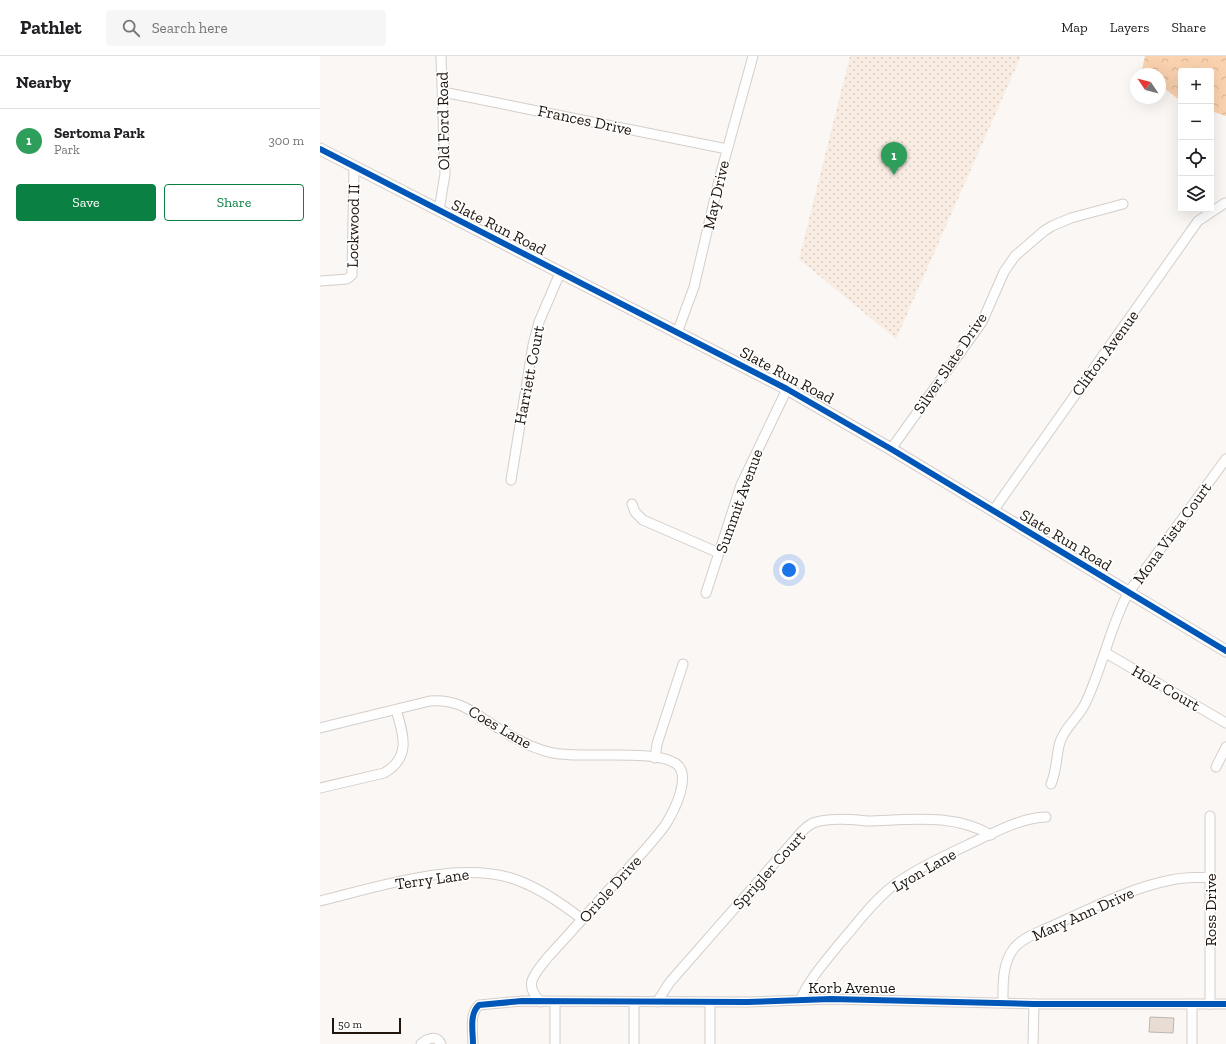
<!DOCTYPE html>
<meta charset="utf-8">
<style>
body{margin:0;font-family:"Zilla Slab",serif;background:#f6f6f6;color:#202124}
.controls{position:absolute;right:12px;top:12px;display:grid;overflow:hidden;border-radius:4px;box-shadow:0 4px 16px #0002}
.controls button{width:36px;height:36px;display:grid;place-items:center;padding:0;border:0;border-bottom:1px solid #e0e0e0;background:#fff;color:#202124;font:20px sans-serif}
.compass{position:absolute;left:810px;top:12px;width:36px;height:36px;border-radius:50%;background:#fff;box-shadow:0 4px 16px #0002;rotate:305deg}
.scale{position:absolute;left:12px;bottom:10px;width:69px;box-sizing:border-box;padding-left:4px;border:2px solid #1f150d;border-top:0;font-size:11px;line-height:14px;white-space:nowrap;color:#1f150d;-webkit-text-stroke:3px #fff;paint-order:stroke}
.you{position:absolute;left:469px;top:514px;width:14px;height:14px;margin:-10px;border:3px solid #fff;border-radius:50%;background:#1a73e8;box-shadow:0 0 0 6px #1a73e833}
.badge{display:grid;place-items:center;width:26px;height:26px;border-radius:50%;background:#0b8043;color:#fff;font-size:13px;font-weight:700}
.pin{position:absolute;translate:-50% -33px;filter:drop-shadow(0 1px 2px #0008)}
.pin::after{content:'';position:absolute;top:21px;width:14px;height:12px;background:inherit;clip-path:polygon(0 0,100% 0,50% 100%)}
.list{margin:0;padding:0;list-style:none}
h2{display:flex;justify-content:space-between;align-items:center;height:52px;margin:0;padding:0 16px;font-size:17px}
h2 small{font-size:13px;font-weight:400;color:#757577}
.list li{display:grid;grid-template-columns:26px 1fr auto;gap:12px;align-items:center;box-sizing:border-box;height:64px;padding:0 16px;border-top:1px solid #e0e0e0}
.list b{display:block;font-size:15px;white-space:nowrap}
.list p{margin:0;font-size:13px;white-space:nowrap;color:#757577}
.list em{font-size:13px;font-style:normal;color:#757577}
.actions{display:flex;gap:8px;padding:12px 16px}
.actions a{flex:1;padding:9px 0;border:1px solid #0b8043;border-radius:4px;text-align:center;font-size:14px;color:#0b8043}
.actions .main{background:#0b8043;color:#fff}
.icon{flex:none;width:22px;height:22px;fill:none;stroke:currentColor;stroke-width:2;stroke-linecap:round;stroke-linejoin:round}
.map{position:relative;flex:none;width:906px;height:988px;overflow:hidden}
header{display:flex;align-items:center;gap:24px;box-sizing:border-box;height:56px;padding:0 20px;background:#fff;border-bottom:1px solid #e0e0e0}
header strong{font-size:19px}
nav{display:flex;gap:22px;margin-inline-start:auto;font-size:14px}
.search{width:280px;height:36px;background:#f6f6f6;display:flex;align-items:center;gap:10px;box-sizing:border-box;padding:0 14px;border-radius:4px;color:#757577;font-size:15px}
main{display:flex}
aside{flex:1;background:#fff}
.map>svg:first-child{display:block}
.forest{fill:url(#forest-crowns)}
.park{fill:url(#park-dots)}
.building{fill:#e9dcd2;stroke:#bdb7b1}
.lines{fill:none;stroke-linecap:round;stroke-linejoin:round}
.minor-casing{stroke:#d5cec9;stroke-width:11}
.tertiary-casing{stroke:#d5cec9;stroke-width:13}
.minor{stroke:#fefefe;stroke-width:9}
.tertiary{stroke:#fefefe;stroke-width:11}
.cycleway-casing{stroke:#fff;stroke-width:8}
.cycleway{stroke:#0057b8;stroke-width:6}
.labels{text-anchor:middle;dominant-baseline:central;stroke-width:3;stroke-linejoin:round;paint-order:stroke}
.street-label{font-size:16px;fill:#1f150d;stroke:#fff}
</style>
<header>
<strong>Pathlet</strong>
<div class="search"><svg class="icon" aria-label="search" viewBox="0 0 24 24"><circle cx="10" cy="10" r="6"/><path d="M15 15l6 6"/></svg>Search here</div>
<nav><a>Map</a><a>Layers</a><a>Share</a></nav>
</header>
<main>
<aside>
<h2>Nearby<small></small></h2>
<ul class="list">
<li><span class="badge" style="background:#2e9e5b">1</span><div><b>Sertoma Park</b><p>Park</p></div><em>300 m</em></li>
</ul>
<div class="actions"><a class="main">Save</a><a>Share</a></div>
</aside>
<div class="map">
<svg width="906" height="988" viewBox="0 0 906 988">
<defs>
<pattern id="forest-crowns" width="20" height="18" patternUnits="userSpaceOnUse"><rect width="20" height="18" fill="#fbd2af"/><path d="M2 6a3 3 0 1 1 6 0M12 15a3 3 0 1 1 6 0" fill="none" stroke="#d7b395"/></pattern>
<pattern id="park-dots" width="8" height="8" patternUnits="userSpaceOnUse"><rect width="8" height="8" fill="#f9ece2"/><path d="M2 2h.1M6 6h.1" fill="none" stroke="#d5cac1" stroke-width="1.8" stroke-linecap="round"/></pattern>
</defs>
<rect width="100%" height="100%" fill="#faf7f5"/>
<path class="forest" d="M 825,0 L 906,0 L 906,60 L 891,55 L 891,15 L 861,15 L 861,45 L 840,29 L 840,18 L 827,18 L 822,14 Z"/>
<path class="park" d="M 530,0 L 701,0 L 576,283 L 479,203 Z"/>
<path class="building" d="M 830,961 L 854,962 L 853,977 L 829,976 Z"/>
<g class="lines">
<defs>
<g id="minor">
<path d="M 123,36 L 407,93"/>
<path d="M 119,154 L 125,118 L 121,0"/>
<path d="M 0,225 L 27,223 L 32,219 L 34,111"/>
<path d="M 357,277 L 374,231 L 400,120 L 433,0"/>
<path d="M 571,393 L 662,266 L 684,216 L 695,200 L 724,175 L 732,170 L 751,162 L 803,148"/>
<path d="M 191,424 L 213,289 L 219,266 L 240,217"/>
<path d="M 312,448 L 315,456 L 323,464 L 399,497"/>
<path d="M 673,455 L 878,165 L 905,147"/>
<path d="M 386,537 L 421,429 L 467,333"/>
<path d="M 786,597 L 906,667"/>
<path d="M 0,672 L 110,645 C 141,643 153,657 178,672 C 195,683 213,693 233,697 C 264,703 332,693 355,707 C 373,718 354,755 346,768 C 334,785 319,800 305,816 C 279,844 254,873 228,901 C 215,918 202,928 221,946"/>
<path d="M 335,702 L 337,688 L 363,608"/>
<path d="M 896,711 L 906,691"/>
<path d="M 731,728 C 737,714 736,700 740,686 C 745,671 758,662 765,648 C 782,613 790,571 808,537 L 906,403"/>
<path d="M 0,732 L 64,717 C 91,702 84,679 76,654"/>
<path d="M 0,845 C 58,831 139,803 197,824 C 221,833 242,848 262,863"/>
<path d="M 480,944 C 490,922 505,906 520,887 C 537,868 553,845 574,829 C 601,810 631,797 660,783 C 682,773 702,762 726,761"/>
<path d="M 337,946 L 350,926 L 478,780 C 482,775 487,770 493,767 C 506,762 533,763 547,765 C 589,764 633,757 671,779"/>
<path d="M 390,946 L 390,988"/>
<path d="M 683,946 C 683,928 682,906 695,891 C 705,880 720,876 732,870 C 770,853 810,832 851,824 C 863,821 877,822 890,821"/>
<path d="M 890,948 L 890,760"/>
<path d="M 101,988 C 107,982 117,979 121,988"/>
<path d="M 153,988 C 153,975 149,958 159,949 L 202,945 L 427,946 L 511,943 L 714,948 L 906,948"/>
<path d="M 235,988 L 235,946"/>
<path d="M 314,988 L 314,946"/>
<path d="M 713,988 L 714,948"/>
<path d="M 872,988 L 872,948"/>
</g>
<path id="tertiary" d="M 0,93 L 467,333 L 571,393 L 906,595"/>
</defs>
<use href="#minor" class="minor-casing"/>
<use href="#tertiary" class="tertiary-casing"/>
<use href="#minor" class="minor"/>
<use href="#tertiary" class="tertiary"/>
<defs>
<g id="cycleway">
<path d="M 0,93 L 467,333 L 571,393 L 906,595"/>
<path d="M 153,988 C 153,975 149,958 159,949 L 202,945 L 427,946 L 511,943 L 714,948 L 906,948"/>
</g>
</defs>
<use href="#cycleway" class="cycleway-casing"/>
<use href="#cycleway" class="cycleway"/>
</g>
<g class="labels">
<g class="street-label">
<text transform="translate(265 64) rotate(12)">Frances Drive</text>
<text transform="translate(123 65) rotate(-91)">Old Ford Road</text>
<text transform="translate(396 139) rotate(-77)">May Drive</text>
<text transform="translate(33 170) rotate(-89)">Lockwood II</text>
<text transform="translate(179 171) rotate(27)">Slate Run Road</text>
<text transform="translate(785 297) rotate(-54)">Clifton Avenue</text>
<text transform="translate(630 307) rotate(-56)">Silver Slate Drive</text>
<text transform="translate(209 319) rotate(-79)">Harriett Court</text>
<text transform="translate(467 319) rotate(28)">Slate Run Road</text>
<text transform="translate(419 445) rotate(-70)">Summit Avenue</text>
<text transform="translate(852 477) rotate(-54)">Mona Vista Court</text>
<text transform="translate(746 484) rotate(31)">Slate Run Road</text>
<text transform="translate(846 632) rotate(30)">Holz Court</text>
<text transform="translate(180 671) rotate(30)">Coes Lane</text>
<text transform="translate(449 814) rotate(-48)">Sprigler Court</text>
<text transform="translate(604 814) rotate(-30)">Lyon Lane</text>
<text transform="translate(112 823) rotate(-8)">Terry Lane</text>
<text transform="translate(290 833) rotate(-48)">Oriole Drive</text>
<text transform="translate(890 854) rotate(-90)">Ross Drive</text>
<text transform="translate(763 858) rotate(-24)">Mary Ann Drive</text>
<text x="532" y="931">Korb Avenue</text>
</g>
</g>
</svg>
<div class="controls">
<button>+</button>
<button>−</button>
<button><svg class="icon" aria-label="locate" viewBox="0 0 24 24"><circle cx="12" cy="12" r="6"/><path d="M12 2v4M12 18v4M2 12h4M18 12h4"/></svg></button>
<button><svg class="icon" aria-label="layers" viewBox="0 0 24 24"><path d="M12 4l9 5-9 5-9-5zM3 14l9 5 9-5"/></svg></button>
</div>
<svg class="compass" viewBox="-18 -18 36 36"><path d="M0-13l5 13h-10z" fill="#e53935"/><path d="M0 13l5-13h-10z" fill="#757577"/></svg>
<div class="scale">50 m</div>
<div class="you"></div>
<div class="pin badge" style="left:574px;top:119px;background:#2e9e5b">1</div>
</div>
</main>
